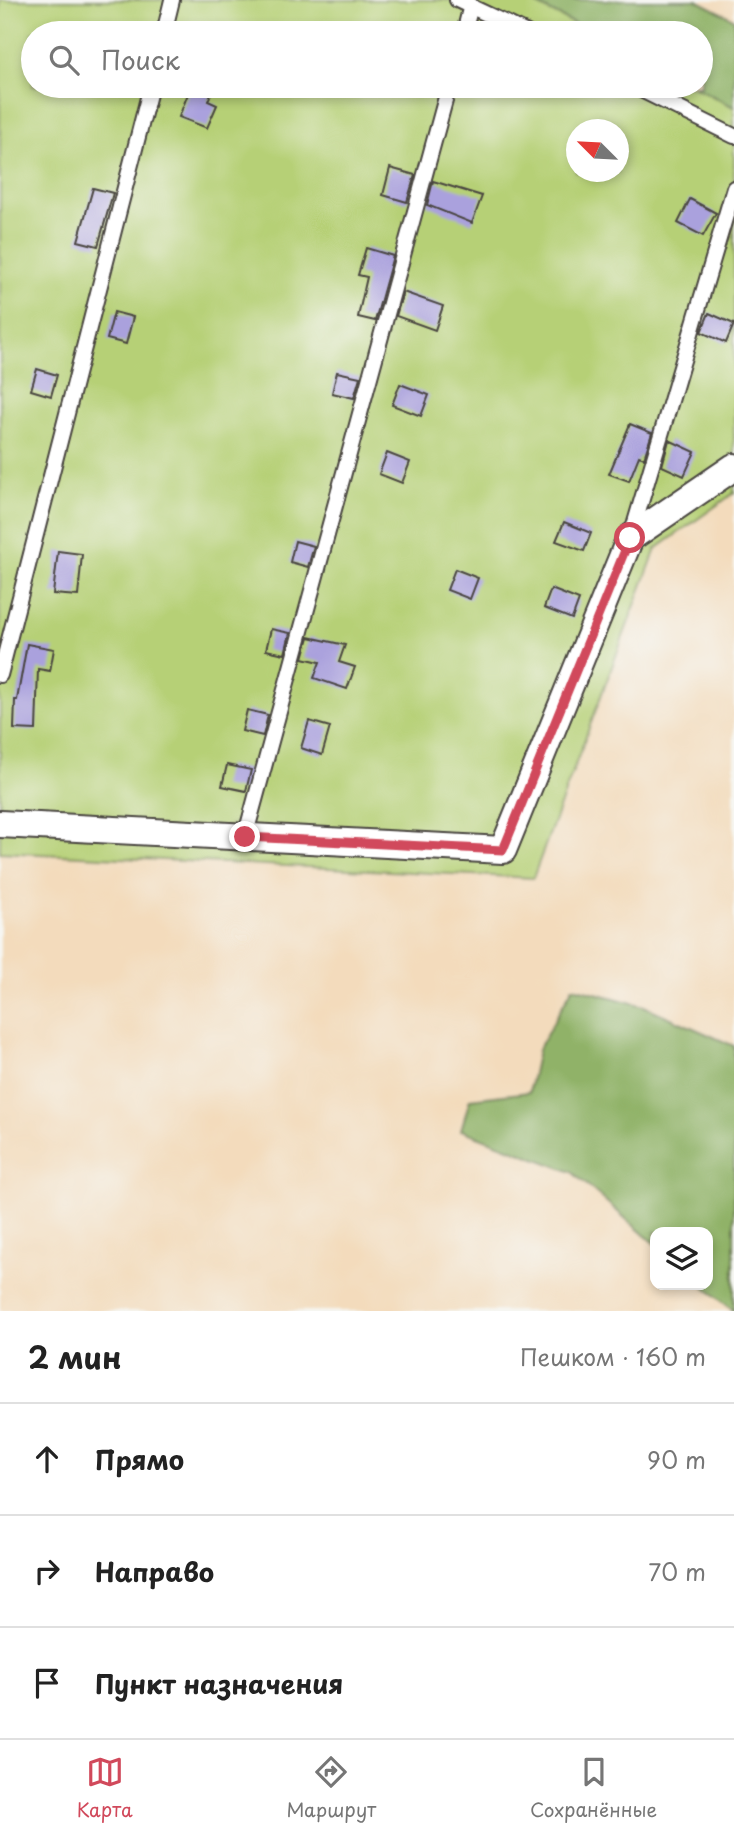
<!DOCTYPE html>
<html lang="ru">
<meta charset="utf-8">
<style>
body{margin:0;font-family:"Playpen Sans",sans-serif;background:#f6f6f6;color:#222}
.controls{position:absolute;right:21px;bottom:21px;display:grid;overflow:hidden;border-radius:14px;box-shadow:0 4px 10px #0003}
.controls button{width:63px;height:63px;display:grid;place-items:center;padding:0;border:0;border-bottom:2px solid #e0e0e0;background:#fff;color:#222;font:35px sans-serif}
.compass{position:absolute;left:566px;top:119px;width:63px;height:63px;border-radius:50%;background:#fff;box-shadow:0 4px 10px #0003;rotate:294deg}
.stop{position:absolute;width:21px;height:21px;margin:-16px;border:5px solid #d1495b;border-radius:50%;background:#fff}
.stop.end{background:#d1495b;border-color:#fff;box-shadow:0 2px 7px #0008}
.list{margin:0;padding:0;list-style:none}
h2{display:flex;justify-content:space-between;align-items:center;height:91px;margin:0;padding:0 28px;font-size:30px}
h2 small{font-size:23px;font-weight:400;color:#767676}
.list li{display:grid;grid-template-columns:46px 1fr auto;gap:21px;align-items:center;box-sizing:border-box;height:112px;padding:0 28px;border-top:2px solid #e0e0e0}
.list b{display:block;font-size:26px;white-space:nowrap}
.list em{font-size:23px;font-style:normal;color:#767676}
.icon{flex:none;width:38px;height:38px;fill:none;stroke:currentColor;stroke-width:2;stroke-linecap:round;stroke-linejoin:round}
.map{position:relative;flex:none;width:734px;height:1311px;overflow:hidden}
.search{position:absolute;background:#fff;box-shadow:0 4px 10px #0003;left:21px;right:21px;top:21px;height:77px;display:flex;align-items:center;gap:18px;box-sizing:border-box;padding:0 24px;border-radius:38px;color:#767676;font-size:26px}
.sheet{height:427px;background:#fff}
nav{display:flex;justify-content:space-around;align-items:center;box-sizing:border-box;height:98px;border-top:2px solid #e0e0e0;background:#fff;font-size:19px;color:#767676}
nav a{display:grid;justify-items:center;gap:4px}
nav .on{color:#d1495b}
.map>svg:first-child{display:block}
.green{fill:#b6d076;stroke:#707e50;stroke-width:2;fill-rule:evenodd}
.forest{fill:#90b267;stroke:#5e6e49;stroke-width:2}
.building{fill:#aaa1dd}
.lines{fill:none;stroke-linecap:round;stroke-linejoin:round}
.lane-casing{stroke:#494541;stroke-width:18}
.street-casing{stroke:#494541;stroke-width:30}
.lane{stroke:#fff;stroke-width:14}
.street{stroke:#fff;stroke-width:26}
.route{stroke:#d1495b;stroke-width:9}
</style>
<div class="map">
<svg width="734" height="1311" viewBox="0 0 734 1311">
<rect width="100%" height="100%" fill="#f6f6f2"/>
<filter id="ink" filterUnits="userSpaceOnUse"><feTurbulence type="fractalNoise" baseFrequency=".0143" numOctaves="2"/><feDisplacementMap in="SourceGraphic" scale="14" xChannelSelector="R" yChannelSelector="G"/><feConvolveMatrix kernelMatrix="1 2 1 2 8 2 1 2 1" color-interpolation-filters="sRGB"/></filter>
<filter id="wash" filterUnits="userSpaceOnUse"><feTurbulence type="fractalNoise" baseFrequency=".00686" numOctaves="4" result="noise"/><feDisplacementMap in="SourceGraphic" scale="28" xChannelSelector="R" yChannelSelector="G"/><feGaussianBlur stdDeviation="1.57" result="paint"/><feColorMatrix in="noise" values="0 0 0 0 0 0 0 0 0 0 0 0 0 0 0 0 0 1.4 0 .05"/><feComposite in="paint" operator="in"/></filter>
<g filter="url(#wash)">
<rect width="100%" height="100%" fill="#f3dbbc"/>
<path class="green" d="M 0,0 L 528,0 L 592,33 L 33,33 L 33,86 L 693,86 L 734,107 L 734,493 L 656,549 L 533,878 L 0,852 ZM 576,130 L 618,130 L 618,172 L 576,172 Z"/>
<g class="forest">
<path d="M 528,0 L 697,0 L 734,19 L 734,107 L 693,86 L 701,86 L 701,33 L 592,33 Z"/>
<path d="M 573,987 L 644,1006 L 734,1046 L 734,1311 L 702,1285 L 708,1285 L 708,1232 L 655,1232 L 655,1244 L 572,1172 L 461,1130 L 470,1099 L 529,1092 L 538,1050 Z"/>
</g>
<g id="blocks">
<g class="building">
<path d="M 191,86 L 214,86 L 208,101 L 217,105 L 207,128 L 179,117 Z"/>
<path d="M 390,168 L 415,175 L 407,202 L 383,195 Z"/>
<path d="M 433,181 L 482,196 L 472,223 L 427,205 Z"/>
<path d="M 93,188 L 113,193 L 98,246 L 78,241 Z"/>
<path d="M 690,199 L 716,213 L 703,236 L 678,223 Z"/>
<path d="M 366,248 L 393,256 L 375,321 L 358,317 L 367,277 L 358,275 Z"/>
<path d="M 403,292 L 443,306 L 435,330 L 396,316 Z"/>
<path d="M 114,312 L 133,317 L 126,344 L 107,339 Z"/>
<path d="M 709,313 L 734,324 L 726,343 L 701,332 Z"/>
<path d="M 37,369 L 57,375 L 51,396 L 31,390 Z"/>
<path d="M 337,372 L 360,377 L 354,398 L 332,393 Z"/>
<path d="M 400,384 L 429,395 L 421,416 L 392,405 Z"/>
<path d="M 630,424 L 652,433 L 644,458 L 639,456 L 629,481 L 609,474 Z"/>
<path d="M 669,440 L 695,452 L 684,476 L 662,466 Z"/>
<path d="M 387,453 L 410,462 L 402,483 L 379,474 Z"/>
<path d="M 564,522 L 591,533 L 584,551 L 556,541 Z"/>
<path d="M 295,541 L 314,546 L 308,567 L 290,562 Z"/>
<path d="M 58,551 L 82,554 L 78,596 L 53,594 Z"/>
<path d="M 455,569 L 478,578 L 470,599 L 447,590 Z"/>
<path d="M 551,589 L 579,600 L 572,619 L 544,608 Z"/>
<path d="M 271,629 L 290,633 L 285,654 L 266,650 Z"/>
<path d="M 309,637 L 345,645 L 339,662 L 355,667 L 347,689 L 314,678 L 320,662 L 303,658 Z"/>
<path d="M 27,644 L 54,649 L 50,671 L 38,669 L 36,730 L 14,729 L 15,700 L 17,700 Z"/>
<path d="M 247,710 L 268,715 L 263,736 L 242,731 Z"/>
<path d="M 309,721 L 330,727 L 322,755 L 301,748 Z"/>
<path d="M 227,765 L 251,770 L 246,791 L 222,786 Z"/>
</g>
</g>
</g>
<g filter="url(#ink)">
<use href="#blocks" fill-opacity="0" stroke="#494541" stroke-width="2"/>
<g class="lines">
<defs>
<g id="lane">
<path d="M 457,0 L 527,33"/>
<path d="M 164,33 L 172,0"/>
<path d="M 464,33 L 471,5"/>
<path d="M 633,86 L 734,136"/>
<path d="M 631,536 L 734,188"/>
<path d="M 0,675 L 151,86"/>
<path d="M 245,837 L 449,86"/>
</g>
<path id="street" d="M 0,824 L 503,850 L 630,538 L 734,467"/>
</defs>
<use href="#lane" class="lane-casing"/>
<use href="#street" class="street-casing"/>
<use href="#lane" class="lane"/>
<use href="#street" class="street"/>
</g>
</g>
<g class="lines" filter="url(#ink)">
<path class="route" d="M 245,837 L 503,850 L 630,538"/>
</g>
</svg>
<div class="controls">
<button><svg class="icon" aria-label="layers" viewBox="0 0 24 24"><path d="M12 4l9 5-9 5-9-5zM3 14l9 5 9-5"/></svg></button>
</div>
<svg class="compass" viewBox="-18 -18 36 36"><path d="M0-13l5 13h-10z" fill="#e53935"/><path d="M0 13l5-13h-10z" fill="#767676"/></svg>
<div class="stop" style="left:630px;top:538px"></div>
<div class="stop end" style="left:245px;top:837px"></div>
<div class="search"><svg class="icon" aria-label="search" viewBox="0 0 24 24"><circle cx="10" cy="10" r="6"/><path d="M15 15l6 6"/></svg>Поиск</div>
</div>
<section class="sheet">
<h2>2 мин<small>Пешком · 160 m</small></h2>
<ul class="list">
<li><svg class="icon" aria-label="ahead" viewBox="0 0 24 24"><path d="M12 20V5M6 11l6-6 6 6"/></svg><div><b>Прямо</b></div><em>90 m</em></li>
<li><svg class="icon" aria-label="right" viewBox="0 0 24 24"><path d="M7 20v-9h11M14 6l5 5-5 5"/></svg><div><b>Направо</b></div><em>70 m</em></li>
<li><svg class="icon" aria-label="arrive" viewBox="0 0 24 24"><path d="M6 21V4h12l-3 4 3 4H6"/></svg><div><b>Пункт назначения</b></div></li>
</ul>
</section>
<nav>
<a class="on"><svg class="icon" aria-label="map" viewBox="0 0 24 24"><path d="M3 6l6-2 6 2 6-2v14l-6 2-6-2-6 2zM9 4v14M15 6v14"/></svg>Карта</a>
<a><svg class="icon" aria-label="directions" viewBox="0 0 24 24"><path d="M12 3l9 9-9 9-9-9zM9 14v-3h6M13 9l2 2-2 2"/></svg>Маршрут</a>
<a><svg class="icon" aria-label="saved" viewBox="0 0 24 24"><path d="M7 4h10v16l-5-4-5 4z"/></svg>Сохранённые</a>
</nav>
